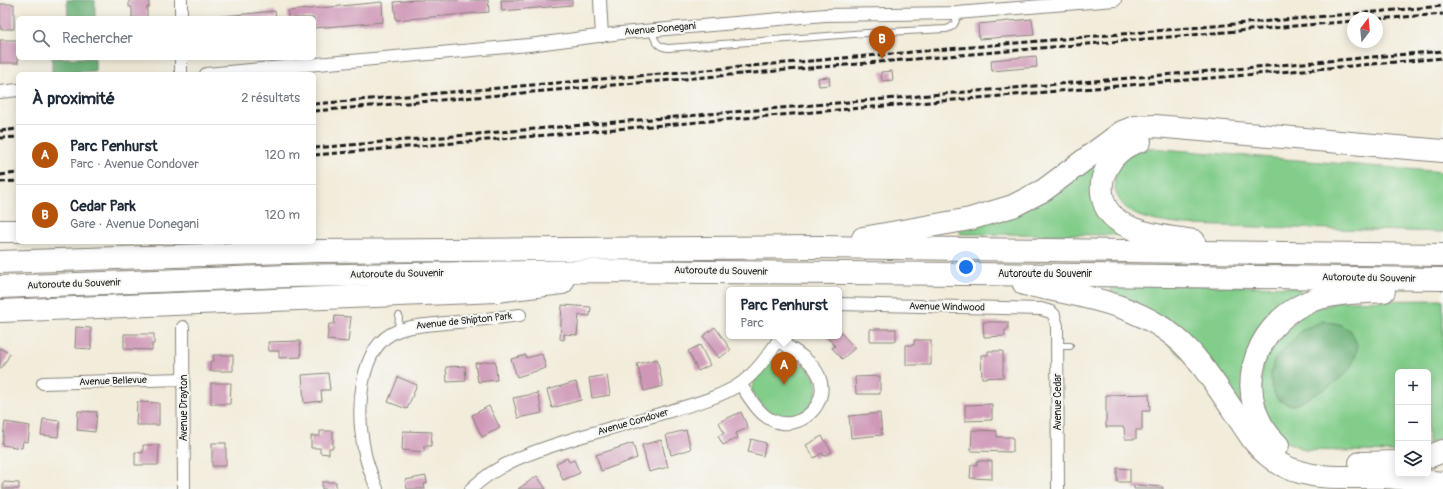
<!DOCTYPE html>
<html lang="fr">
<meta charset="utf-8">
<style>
body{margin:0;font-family:Pangolin,sans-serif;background:#f6f6f7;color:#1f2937}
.controls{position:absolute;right:12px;bottom:12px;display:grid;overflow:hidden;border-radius:6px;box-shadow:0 2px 10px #0003}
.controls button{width:36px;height:36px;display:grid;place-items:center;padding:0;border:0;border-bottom:1px solid #e0e1e3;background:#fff;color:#1f2937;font:20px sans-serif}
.compass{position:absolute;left:1347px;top:12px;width:36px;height:36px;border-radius:50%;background:#fff;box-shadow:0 2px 10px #0003;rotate:16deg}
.you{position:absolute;left:966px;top:267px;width:14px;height:14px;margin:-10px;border:3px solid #fff;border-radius:50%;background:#1a73e8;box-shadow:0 0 0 6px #1a73e833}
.badge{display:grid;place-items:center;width:26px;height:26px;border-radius:50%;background:#b45309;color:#fff;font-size:13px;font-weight:700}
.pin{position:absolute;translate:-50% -33px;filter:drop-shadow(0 1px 2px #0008)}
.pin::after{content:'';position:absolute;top:21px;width:14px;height:12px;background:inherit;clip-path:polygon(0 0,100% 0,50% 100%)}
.popup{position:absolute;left:726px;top:287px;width:116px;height:52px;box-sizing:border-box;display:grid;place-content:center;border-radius:6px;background:#fff;filter:drop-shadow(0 1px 3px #0005);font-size:13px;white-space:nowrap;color:#747a83}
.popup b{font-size:15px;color:#1f2937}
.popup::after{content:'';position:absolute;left:50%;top:100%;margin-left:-8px;border:8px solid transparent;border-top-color:#fff}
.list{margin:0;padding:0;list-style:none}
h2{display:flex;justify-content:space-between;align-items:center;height:52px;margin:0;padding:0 16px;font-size:17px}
h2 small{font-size:13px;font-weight:400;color:#747a83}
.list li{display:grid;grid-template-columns:26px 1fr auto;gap:12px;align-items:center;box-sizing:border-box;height:60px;padding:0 16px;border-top:1px solid #e0e1e3}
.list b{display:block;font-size:15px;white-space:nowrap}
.list p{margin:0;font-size:13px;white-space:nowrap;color:#747a83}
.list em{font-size:13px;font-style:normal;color:#747a83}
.icon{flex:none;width:22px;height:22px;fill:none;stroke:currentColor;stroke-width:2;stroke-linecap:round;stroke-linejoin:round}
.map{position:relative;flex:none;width:1443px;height:489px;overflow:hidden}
.search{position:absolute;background:#fff;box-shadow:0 2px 10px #0003;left:16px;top:16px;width:300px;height:44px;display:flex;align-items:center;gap:10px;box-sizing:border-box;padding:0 14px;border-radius:6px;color:#747a83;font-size:15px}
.panel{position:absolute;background:#fff;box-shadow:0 2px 10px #0003;left:16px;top:72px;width:300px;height:172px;border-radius:6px}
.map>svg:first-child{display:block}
.green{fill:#82cd8a;stroke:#4f7453}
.forest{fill:#69b076;stroke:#426649}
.building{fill:#cf98b7}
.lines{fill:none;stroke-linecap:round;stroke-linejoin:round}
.service-casing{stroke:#87847b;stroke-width:8}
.minor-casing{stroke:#87847b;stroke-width:14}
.motorway-casing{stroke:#87847b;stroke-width:24}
.service{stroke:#fff;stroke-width:6}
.minor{stroke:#fff;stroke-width:12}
.motorway{stroke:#fff;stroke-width:22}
.rail{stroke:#1c1c1c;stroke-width:3;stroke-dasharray:6 3;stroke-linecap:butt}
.labels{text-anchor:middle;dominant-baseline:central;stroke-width:4;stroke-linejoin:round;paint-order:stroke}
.street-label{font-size:10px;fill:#1c1c1c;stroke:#f6f6f2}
</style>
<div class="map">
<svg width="1443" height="489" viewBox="0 0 1443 489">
<rect width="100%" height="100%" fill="#f6f6f2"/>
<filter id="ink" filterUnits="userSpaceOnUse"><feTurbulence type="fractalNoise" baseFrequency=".025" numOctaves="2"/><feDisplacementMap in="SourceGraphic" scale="8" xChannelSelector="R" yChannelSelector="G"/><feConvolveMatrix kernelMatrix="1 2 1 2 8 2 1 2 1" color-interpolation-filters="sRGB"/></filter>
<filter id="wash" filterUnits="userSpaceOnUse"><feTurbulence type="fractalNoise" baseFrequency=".012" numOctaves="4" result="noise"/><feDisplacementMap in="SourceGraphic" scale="16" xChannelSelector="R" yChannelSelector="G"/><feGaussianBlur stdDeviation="0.9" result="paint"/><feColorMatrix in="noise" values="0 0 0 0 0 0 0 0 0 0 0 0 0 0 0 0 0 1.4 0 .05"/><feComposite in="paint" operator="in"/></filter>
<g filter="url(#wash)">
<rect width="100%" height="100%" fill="#f2ecda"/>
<g class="green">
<path d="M 1150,148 L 1443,172 L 1443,232 L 1186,225 C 1170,223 1142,221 1130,211 C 1109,196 1110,170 1130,154 C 1135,150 1144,149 1150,148 Z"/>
<path d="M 1098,161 L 1096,185 L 1131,235 L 961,234 L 958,231 Z"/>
<path d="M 1112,284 L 1298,287 L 1302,295 L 1244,398 L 1241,402 L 1235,403 L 1111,294 Z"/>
<path d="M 1443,300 L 1443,436 L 1428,445 L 1428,372 L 1398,372 L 1398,452 L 1305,450 L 1287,442 L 1271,427 L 1260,395 L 1264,359 L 1272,343 L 1302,314 L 1339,301 Z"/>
<path d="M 780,354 C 786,353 791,356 797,360 C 803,364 810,370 814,377 C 825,398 801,421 780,417 C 772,416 765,409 760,403 C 757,399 753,395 752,390 C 751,381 772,359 780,354 Z"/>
</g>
<g class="forest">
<path d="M 67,0 L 95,0 L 95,18 L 68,18 Z"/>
<path d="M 52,58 L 95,58 L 95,71 L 52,74 Z"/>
<path d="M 1323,321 L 1339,324 L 1351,331 C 1353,336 1358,343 1357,349 C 1354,379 1320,390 1298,404 L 1291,405 L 1278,400 L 1271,387 L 1271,373 L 1274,360 L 1302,330 Z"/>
</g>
<g id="blocks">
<g class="building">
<path d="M 129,0 L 149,0 L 149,7 L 147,7 L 147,18 L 132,18 L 132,7 L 129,7 Z"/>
<path d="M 414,0 L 488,0 L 489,12 L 396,20 L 394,2 Z"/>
<path d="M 501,0 L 572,0 L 572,5 L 502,11 Z"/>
<path d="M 382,2 L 383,22 L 314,28 L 314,18 L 288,18 L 288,11 Z"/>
<rect x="0" y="4" width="14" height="25"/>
<path d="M 275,11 L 276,18 L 215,18 L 214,17 Z"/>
<path d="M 1032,19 L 1034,35 L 979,39 L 978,24 Z"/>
<rect x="0" y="40" width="18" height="23"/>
<path d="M 1036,56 L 1037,67 L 992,71 L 991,60 Z"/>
<path d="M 892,71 L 893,80 L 882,81 L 881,72 Z"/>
<path d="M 829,77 L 830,85 L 819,86 L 818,78 Z"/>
<path d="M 562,305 L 591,307 L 590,316 L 579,315 L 577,335 L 564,334 L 564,340 L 560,339 Z"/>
<path d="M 335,316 L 351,317 L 348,342 L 327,340 L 329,324 L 334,324 Z"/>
<path d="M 983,322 L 1008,322 L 1008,330 L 1005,330 L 1005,336 L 984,337 Z"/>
<path d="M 76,327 L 91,328 L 91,349 L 75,348 Z"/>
<path d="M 715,327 L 731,350 L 719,358 L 703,336 Z"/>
<rect x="870" y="329" width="26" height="12"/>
<path d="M 839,331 L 855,348 L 842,359 L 832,348 L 835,346 L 828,338 L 830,336 L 839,336 Z"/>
<path d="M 124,334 L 154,334 L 154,344 L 152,344 L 152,350 L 124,349 Z"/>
<path d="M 914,340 L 931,340 L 931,365 L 906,365 L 906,345 L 914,345 Z"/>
<path d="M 300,341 L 301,357 L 279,358 L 279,351 L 269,351 L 268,342 Z"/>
<path d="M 700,345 L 710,365 L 698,371 L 688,351 Z"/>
<path d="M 0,348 L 10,354 L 1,369 L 0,369 Z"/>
<path d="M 988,351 L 1003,351 L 1003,377 L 982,378 L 981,355 L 988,355 Z"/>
<path d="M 542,354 L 546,368 L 517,377 L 511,359 L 526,355 L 526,358 Z"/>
<path d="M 213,355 L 233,355 L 233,371 L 210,371 L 210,361 L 214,361 Z"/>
<path d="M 657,359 L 663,386 L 644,391 L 637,364 Z"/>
<path d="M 495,361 L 497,380 L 478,382 L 475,363 Z"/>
<path d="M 465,366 L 466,381 L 447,382 L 446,367 Z"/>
<path d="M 328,373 L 330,390 L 321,390 L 322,401 L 304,403 L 302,375 Z"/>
<path d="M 607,375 L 610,395 L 592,398 L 589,378 Z"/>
<path d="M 880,376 L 880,394 L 856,394 L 855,377 Z"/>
<path d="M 398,377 L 417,385 L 407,409 L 388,402 Z"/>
<path d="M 576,382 L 581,400 L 552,408 L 547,390 Z"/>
<path d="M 211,383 L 231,383 L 230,404 L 211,404 Z"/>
<path d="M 538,393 L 542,413 L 518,418 L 513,398 Z"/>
<path d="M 1149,394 L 1150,411 L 1142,411 L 1142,430 L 1136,430 L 1136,439 L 1125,439 L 1124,427 L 1106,427 L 1106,395 Z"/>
<path d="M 137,402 L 159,403 L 159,425 L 136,425 Z"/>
<path d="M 992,404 L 992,420 L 965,421 L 965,405 Z"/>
<path d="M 489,406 L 500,428 L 482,437 L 472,415 Z"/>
<path d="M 78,411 L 97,412 L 95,432 L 77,430 Z"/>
<path d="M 741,412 L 748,428 L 736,433 L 738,438 L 723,445 L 718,436 L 724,433 L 719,422 Z"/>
<path d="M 880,413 L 882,435 L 851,438 L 849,416 Z"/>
<path d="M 43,419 L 60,421 L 58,437 L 41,435 Z"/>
<path d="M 5,422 L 30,426 L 28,442 L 23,441 L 22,448 L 2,445 Z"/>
<path d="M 686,430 L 691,449 L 671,455 L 666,435 Z"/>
<path d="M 972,430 L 997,431 L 997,437 L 1013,437 L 1013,452 L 971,451 Z"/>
<path d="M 320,431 L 333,431 L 333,448 L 329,448 L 329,454 L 320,453 L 320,448 L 311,448 L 311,436 L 320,436 Z"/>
<path d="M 403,431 L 432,432 L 431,446 L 424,446 L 424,452 L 402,450 Z"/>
<path d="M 822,436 L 832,452 L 824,456 L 822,453 L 814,458 L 806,445 Z"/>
<path d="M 751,439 L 766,443 L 763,456 L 748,452 Z"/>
<path d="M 661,440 L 668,467 L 649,472 L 642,445 Z"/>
<rect x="212" y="443" width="14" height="23"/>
<path d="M 633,443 L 637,458 L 601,471 L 596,455 Z"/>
<path d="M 143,445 L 159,445 L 158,465 L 135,465 L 135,452 L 143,453 Z"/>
<path d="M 567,458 L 569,462 L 574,460 L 580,473 L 563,480 L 556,463 Z"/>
<path d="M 977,461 L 992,461 L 992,479 L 970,478 L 971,465 L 977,465 Z"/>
<path d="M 1117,468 L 1130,469 L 1130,482 L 1117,482 Z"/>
<path d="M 426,476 L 427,483 L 424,484 L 425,489 L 407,489 L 405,480 Z"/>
<path d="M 537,476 L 546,489 L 518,489 Z"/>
<path d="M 3,482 L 19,483 L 19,489 L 3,489 Z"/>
<rect x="322" y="482" width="14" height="7"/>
<path d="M 1134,485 L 1163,487 L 1163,489 L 1134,489 Z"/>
</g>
</g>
</g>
<g filter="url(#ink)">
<use href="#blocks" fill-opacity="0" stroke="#87847b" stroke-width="1"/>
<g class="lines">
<defs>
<g id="service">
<path d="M 652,30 C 654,40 657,47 668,48 L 867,33 L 946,29 C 955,27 957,21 957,13"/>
<path d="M 398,330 L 399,316"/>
<path d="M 1057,346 L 1070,346"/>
</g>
<g id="minor">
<path d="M 600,0 L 602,36"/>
<path d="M 181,18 L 181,0"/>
<path d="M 181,58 L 181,74"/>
<path d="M 206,74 L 529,45 L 621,33 L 825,15 L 957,13 L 1115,0"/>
<path d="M 0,92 L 18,90"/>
<path d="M 839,304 L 1041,309 L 1051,312 L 1054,315 L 1057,326 L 1058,489"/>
<path d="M 183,327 L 184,489"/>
<path d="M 43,383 L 183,379"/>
<path d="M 740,384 C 749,396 758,414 772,420 C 799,433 831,404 819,376 C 812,360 793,350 778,340"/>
<path d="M 377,489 C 372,476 366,463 364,449 C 357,413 357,347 397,331 C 411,325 429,325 445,323 C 470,321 495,318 520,315"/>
<path d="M 471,489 C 500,461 538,450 576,438 C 607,429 638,420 670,411 C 691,405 721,397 740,384 C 757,372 770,353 781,336"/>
</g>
<g id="motorway">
<path d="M 1140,141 C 1124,145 1112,156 1105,172 C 1101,180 1101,190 1103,199 C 1111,234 1165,236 1194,241"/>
<path d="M 0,231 L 18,231"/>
<path d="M 863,238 L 970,219 L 1013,206 L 1044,190 L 1122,132 L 1135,127 L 1155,126 L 1443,151"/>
<path d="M 0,262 L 317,251 L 817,247 L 1443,255"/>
<path d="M 1024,284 C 1083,296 1146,304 1189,350 C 1213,377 1232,410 1253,440 C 1258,446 1263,452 1270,457 C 1301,483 1347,476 1385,477 C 1404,478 1424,482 1443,483"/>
<path d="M 0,287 L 288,276 L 595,271 L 1085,275 L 1443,279"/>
<path d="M 0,311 L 474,292 L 497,291 L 562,283"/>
<path d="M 1278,445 C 1230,401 1251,326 1308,302 C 1331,292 1360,293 1384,291"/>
<path d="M 1428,457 L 1443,451"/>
<path d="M 1360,463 L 1398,462"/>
</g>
</defs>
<use href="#service" class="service-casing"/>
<use href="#minor" class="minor-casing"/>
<use href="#motorway" class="motorway-casing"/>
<use href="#service" class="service"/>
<use href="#minor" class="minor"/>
<use href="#motorway" class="motorway"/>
<g class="rail">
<path d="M 1377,19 L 1443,14"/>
<path d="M 314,104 L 1443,6"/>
<path d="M 314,111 L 1353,21"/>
<path d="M 0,131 L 18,129"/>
<path d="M 0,138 L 18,137"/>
<path d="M 314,148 L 1443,51"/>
<path d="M 314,155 L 1443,58"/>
<path d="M 0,175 L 18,173"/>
<path d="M 0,182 L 18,181"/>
</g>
</g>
</g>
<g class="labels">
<g class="street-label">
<text transform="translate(660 29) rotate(-5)">Avenue Donegani</text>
<text transform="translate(721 271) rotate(1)">Autoroute du Souvenir</text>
<text transform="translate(397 274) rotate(-1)">Autoroute du Souvenir</text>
<text x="1045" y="274">Autoroute du Souvenir</text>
<text transform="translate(1369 278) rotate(1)">Autoroute du Souvenir</text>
<text transform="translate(74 284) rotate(-2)">Autoroute du Souvenir</text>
<text transform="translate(947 307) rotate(1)">Avenue Windwood</text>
<text transform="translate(464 321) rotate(-6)">Avenue de Shipton Park</text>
<text transform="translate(113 381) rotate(-2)">Avenue Bellevue</text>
<text transform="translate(1058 402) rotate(-90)">Avenue Cedar</text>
<text transform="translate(184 408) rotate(-90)">Avenue Drayton</text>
<text transform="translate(633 422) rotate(-16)">Avenue Condover</text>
</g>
</g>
</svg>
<div class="controls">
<button>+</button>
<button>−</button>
<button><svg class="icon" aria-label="layers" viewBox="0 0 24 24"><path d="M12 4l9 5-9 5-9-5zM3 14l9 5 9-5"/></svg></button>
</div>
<svg class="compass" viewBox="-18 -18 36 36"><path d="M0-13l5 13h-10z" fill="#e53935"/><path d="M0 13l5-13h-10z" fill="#747a83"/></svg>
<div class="you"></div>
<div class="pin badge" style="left:784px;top:385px">A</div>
<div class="popup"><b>Parc Penhurst</b>Parc</div>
<div class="pin badge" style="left:882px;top:59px">B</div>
<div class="search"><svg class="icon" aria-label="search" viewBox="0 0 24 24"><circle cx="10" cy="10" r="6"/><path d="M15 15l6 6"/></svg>Rechercher</div>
<section class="panel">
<h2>À proximité<small>2 résultats</small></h2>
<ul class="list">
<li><span class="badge">A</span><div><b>Parc Penhurst</b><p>Parc · Avenue Condover</p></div><em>120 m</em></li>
<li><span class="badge">B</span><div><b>Cedar Park</b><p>Gare · Avenue Donegani</p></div><em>120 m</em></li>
</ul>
</section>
</div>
